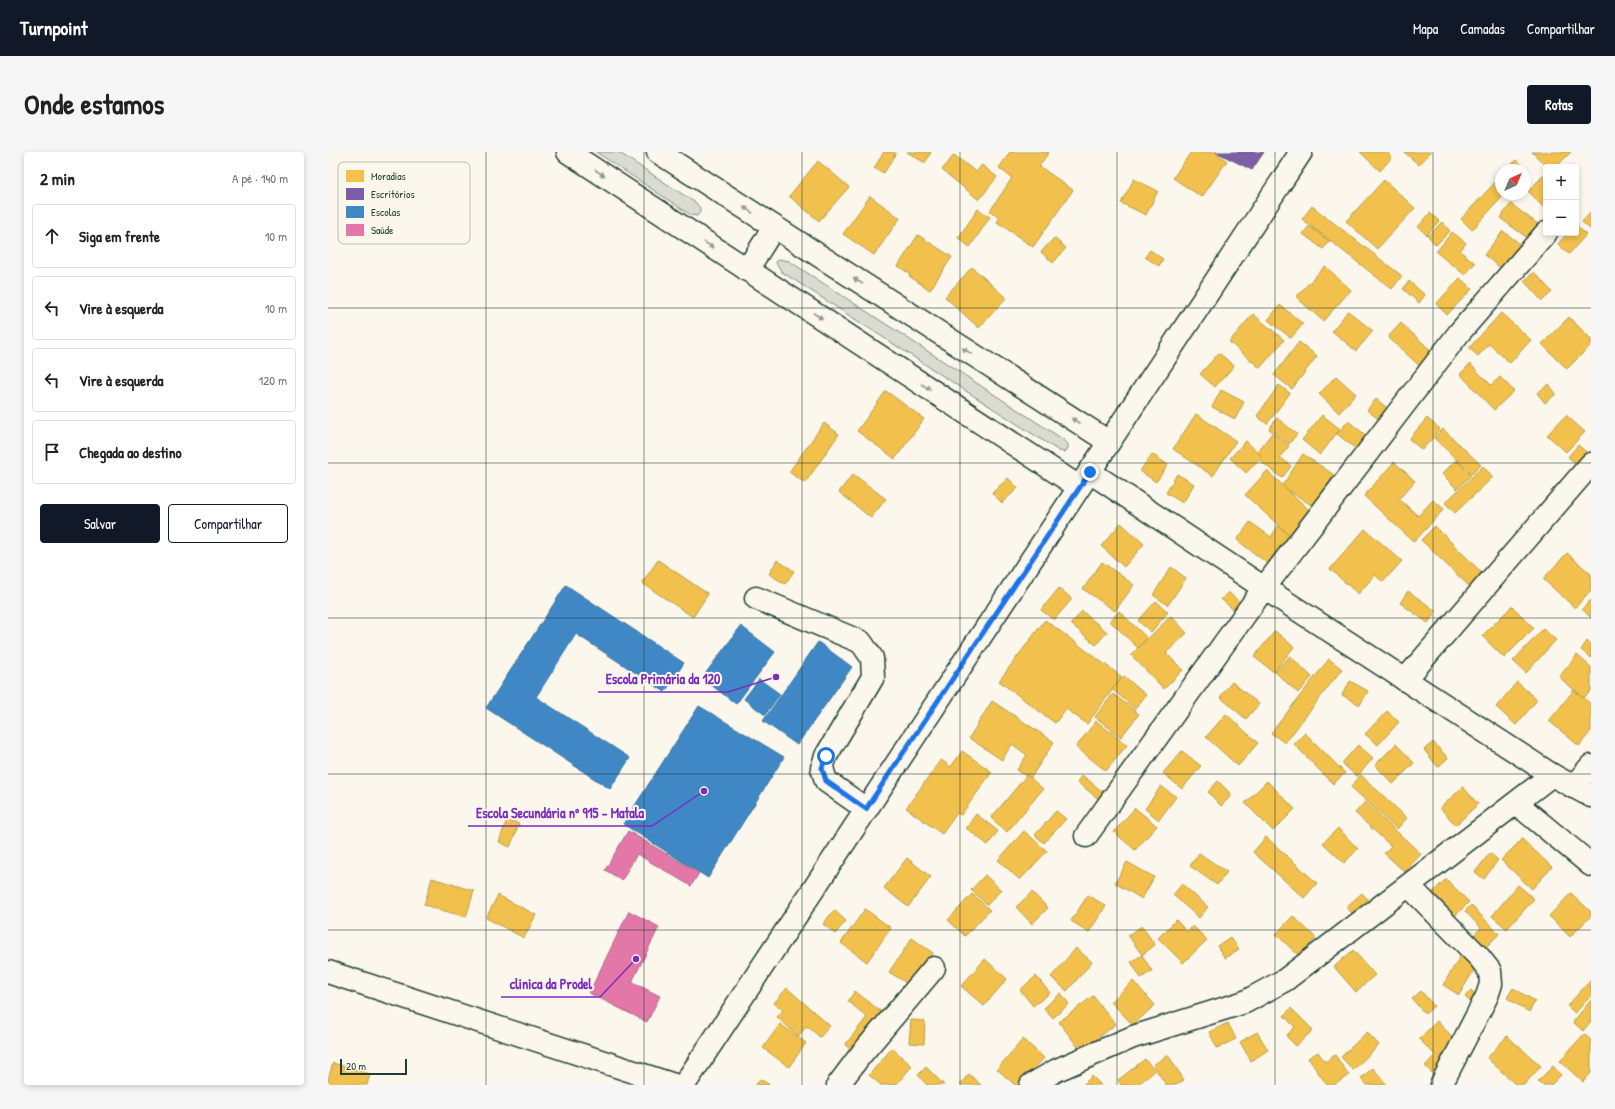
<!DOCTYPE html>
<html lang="pt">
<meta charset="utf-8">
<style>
body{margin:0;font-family:"Patrick Hand",sans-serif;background:#f6f6f6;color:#222}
.controls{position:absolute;right:12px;top:12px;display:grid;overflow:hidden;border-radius:4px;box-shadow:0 2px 6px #0003}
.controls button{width:36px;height:36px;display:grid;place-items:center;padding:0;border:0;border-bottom:1px solid #e0e0e0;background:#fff;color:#222;font:20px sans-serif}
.compass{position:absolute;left:1167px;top:12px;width:36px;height:36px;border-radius:50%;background:#fff;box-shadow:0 2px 6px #0003;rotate:44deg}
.scale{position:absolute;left:12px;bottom:10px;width:67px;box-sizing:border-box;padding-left:4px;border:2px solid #1f3d34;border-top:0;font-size:11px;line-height:14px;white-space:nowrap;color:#1f3d34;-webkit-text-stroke:3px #fbf7ec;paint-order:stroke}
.stop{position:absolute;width:12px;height:12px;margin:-9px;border:3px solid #1a73e8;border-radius:50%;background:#fff}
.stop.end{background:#1a73e8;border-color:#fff;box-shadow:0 1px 4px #0008}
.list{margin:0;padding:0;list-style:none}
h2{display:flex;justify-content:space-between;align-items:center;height:52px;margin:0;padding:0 16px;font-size:17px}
h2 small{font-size:13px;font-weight:400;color:#767676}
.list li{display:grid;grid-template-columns:26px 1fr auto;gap:12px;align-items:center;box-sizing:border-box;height:64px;margin:0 8px 8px;padding:0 8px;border:1px solid #e0e0e0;border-radius:4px}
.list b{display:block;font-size:15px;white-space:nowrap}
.list em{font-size:13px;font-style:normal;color:#767676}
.actions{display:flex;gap:8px;padding:12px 16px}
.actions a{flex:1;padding:9px 0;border:1px solid #111827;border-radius:4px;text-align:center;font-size:14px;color:#111827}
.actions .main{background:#111827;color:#fff}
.icon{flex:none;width:22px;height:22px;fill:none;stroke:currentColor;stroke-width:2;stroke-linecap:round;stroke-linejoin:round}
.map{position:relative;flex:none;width:1263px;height:933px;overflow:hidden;border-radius:4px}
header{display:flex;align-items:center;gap:24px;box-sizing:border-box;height:56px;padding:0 20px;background:#111827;color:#fff}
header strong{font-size:19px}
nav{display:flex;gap:22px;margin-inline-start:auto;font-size:14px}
.intro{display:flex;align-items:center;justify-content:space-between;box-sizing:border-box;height:96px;padding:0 24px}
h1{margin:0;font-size:28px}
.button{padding:10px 18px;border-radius:4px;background:#111827;color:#fff;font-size:14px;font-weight:700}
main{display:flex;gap:24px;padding:0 24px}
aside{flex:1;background:#fff;border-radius:4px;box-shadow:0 2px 6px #0003}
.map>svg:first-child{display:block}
.green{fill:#dbdcd1;stroke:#7d8c82}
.homes{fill:#f2c14e;stroke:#b39946}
.offices{fill:#7b5ea7;stroke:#5f5484}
.schools{fill:#3f88c5;stroke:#35729a}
.health{fill:#e377a8;stroke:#a86685}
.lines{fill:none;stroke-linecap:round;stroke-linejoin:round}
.minor-casing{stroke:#1f3d34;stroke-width:25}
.major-casing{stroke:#1f3d34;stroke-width:25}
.minor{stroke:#fbf7ec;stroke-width:22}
.major{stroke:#fbf7ec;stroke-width:22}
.oneway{fill:#8d9a90}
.route{stroke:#1a73e8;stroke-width:5}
.grid{fill:none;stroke:#1f3d34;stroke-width:1;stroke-opacity:0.55}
.key{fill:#fbf7ec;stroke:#b9bfb5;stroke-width:1}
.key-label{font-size:11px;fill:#1f3d34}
.leader{fill:none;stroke:#7b2cbf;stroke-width:1.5}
.callout-dot{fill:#7b2cbf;stroke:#fbf7ec;stroke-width:1.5}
.callout-label{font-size:14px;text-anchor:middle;font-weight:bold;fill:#7b2cbf;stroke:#fbf7ec;stroke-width:4;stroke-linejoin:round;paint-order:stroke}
</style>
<header>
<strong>Turnpoint</strong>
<nav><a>Mapa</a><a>Camadas</a><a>Compartilhar</a></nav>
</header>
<div class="intro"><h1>Onde estamos</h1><a class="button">Rotas</a></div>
<main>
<aside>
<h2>2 min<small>A pé · 140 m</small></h2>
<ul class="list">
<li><svg class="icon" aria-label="ahead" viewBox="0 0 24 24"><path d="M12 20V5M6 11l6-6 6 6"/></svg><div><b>Siga em frente</b></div><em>10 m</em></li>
<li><svg class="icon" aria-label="left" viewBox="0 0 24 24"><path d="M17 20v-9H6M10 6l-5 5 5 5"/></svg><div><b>Vire à esquerda</b></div><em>10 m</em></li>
<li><svg class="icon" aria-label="left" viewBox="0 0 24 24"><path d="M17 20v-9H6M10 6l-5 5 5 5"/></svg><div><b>Vire à esquerda</b></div><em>120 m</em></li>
<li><svg class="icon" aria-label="arrive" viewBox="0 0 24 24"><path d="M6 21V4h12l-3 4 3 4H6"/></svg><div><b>Chegada ao destino</b></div></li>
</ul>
<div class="actions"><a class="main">Salvar</a><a>Compartilhar</a></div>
</aside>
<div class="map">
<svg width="1263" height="933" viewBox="0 0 1263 933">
<rect width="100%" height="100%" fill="#fbf7ec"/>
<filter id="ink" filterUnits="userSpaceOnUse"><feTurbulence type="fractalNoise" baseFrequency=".025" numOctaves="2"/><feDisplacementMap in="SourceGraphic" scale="8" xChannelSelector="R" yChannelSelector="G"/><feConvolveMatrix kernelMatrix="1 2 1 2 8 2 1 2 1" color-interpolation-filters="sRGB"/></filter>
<g filter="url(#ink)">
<g class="green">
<path d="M 268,0 L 290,0 L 368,51 L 372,56 L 372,60 L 369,64 L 363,63 Z"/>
<path d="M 450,107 L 461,109 L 736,288 L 740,292 L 740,296 L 737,300 L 731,299 L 454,120 L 448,111 Z"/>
</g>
<g class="homes">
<path d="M 556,0 L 568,1 L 556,21 L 546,16 Z"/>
<path d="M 579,0 L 603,0 L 597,11 Z"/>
<path d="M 682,0 L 721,0 L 711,14 L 745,38 L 705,95 L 669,70 L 672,66 L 662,59 L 684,26 L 671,16 Z"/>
<path d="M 863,0 L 887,0 L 899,9 L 874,45 L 845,26 Z"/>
<path d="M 1032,0 L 1059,0 L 1064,5 L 1052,19 Z"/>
<path d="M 1076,0 L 1103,0 L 1091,13 Z"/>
<path d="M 1204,0 L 1243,0 L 1228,15 L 1219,15 Z"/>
<path d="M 626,3 L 648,20 L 654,13 L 669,25 L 651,48 L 614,18 Z"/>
<path d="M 1188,8 L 1199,18 L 1197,20 L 1197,18 L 1179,18 Z"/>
<path d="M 490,9 L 521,35 L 491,69 L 461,44 Z"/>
<path d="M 1173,24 L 1173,42 L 1177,42 L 1144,78 L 1133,67 Z"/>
<path d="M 1215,24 L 1218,26 L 1218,58 L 1200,39 Z"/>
<path d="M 806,27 L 830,39 L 818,63 L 793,51 Z"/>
<path d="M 1056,28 L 1087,56 L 1049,97 L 1018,69 Z"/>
<path d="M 542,44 L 572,66 L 546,103 L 515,82 Z"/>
<path d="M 1183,52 L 1211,73 L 1201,87 L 1172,66 Z"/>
<path d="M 984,54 L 1074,124 L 1064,137 L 974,67 Z"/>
<path d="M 650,57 L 662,65 L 642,95 L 630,86 Z"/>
<path d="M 1263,60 L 1263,78 L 1254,70 Z"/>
<path d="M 1102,61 L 1111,69 L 1099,83 L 1090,75 Z"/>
<path d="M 1114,70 L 1122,79 L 1108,93 L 1100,84 Z"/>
<path d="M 1248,73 L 1258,83 L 1241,102 L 1230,92 L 1240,81 L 1248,81 Z"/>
<path d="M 981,74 L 1001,89 L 995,97 L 975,82 Z"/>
<path d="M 1175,79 L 1192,92 L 1173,116 L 1156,103 Z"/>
<path d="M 1124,80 L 1138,91 L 1132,99 L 1147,111 L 1137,123 L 1108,100 Z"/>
<path d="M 590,83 L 624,105 L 602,138 L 581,124 L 582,122 L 570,114 Z"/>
<path d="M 726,86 L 738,96 L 725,111 L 713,100 Z"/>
<path d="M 822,98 L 835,107 L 831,114 L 817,105 Z"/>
<path d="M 997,114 L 1023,138 L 995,169 L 968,145 Z"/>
<path d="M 644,115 L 678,146 L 651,176 L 617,145 Z"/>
<path d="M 1206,120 L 1224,140 L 1214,149 L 1196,129 Z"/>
<path d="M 1132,126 L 1144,137 L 1119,163 L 1108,152 Z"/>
<path d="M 1081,129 L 1097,143 L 1091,151 L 1075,137 Z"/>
<path d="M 952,153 L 975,172 L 963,186 L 940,168 Z"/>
<path d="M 1020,159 L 1045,179 L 1028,199 L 1004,179 Z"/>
<path d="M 1173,161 L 1203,188 L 1182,211 L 1161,192 L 1150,204 L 1141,196 Z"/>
<path d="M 925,162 L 956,188 L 932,216 L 901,190 Z"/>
<path d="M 1241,165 L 1263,187 L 1263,193 L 1239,217 L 1214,192 Z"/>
<path d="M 1073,171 L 1110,205 L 1097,219 L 1060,185 Z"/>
<path d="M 971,190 L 989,204 L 964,237 L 946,223 Z"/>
<path d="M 891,201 L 906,214 L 887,235 L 872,222 Z"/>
<path d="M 1142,212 L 1163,233 L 1172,225 L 1186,239 L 1166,258 L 1132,222 Z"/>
<path d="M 1008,224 L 1028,242 L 1011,261 L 991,242 Z"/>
<path d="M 1221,232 L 1228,242 L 1217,251 L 1209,241 Z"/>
<path d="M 951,233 L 962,241 L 939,272 L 929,264 Z"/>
<path d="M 893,238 L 916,250 L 907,267 L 884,255 Z"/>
<path d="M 558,239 L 596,267 L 567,307 L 529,279 Z"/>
<path d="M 1048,247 L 1064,260 L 1055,271 L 1039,258 Z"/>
<path d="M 868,262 L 908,289 L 885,324 L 845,297 Z"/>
<path d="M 994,263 L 1012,277 L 992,303 L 974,288 Z"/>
<path d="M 1238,263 L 1257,280 L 1238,300 L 1219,283 Z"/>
<path d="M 949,266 L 969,282 L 961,292 L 941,277 Z"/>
<path d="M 1099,266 L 1112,277 L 1094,298 L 1081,287 Z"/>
<path d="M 1020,269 L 1049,292 L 1038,305 L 1009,282 Z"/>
<path d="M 496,271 L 511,282 L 477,331 L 461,320 Z"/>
<path d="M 1115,277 L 1153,313 L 1144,322 L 1106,286 Z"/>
<path d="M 944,281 L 961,294 L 952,305 L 963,314 L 954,326 L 926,304 Z"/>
<path d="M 918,289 L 934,304 L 918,321 L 902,306 Z"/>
<path d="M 1250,293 L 1263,304 L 1256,318 L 1240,305 Z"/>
<path d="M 824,302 L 840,313 L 828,330 L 812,319 Z"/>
<path d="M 975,302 L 1006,323 L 985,354 L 954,334 Z"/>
<path d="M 1128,308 L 1143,323 L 1129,337 L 1114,322 Z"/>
<path d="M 1066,310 L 1087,329 L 1071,347 L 1090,364 L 1105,348 L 1116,357 L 1086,390 L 1036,344 Z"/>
<path d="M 1155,314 L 1165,325 L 1127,361 L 1117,351 Z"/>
<path d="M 939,319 L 990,366 L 969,390 L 917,343 Z"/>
<path d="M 525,322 L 558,347 L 543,366 L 511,340 Z"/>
<path d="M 849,322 L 866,332 L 855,351 L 838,341 Z"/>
<path d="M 680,326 L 690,336 L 674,351 L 664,341 Z"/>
<path d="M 922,370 L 943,385 L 950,374 L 970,389 L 948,418 L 909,388 Z"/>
<path d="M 793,371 L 816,392 L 796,415 L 773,394 Z"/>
<path d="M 1107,374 L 1157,424 L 1144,437 L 1093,388 Z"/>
<path d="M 1037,377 L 1074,409 L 1055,430 L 1047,423 L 1030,442 L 1002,417 Z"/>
<path d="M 1239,401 L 1263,422 L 1263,438 L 1247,456 L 1215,427 Z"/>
<path d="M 330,408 L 380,442 L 365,465 L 314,431 Z"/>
<path d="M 449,408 L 466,419 L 457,432 L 441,422 Z"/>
<path d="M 774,410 L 806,433 L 787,459 L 755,437 Z"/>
<path d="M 843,415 L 858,426 L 840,453 L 825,443 Z"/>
<path d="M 731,436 L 744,447 L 726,468 L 713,458 Z"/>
<path d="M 1080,439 L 1108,459 L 1100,471 L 1072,451 Z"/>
<path d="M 900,440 L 916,454 L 909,461 L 893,447 Z"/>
<path d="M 1263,448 L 1263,466 L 1254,457 Z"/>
<path d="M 828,449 L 840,460 L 823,480 L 810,469 Z"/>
<path d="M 1184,454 L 1206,476 L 1176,506 L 1154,484 Z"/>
<path d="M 754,459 L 779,480 L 768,493 L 743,472 Z"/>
<path d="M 791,459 L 819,486 L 810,496 L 782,469 Z"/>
<path d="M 843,464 L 859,481 L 838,501 L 855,518 L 836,537 L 803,503 Z"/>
<path d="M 717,468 L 794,525 L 759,572 L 738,557 L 727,571 L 671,529 Z"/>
<path d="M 1215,477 L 1228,488 L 1198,521 L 1185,509 Z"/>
<path d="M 947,479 L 966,495 L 946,520 L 926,505 Z"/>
<path d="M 1259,489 L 1263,492 L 1263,506 L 1253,498 Z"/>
<path d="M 1249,503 L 1263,515 L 1263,539 L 1256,546 L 1231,525 Z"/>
<path d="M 962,504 L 984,525 L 970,541 L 947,520 Z"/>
<path d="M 1001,507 L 1014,517 L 957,591 L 943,581 Z"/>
<path d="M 796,524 L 818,543 L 807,557 L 784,537 Z"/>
<path d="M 1022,529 L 1040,539 L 1032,553 L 1014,543 Z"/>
<path d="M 904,530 L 931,552 L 918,567 L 892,545 Z"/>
<path d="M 1189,530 L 1209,548 L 1188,573 L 1168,555 Z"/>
<path d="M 1246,538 L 1263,552 L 1263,579 L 1251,594 L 1221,569 Z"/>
<path d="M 785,542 L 811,562 L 793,585 L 767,565 Z"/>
<path d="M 664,549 L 726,590 L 702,627 L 689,618 L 699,603 L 684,592 L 674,608 L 641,586 Z"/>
<path d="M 1059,559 L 1071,570 L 1050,593 L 1037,582 Z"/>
<path d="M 898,562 L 930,591 L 910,614 L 878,585 Z"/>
<path d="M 768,569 L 799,593 L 778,619 L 748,595 Z"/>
<path d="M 977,581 L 1017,621 L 1005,632 L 966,592 Z"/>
<path d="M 814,590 L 782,656 L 749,630 L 754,623 L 775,640 Z"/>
<path d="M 1105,590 L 1120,606 L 1110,615 L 1096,598 Z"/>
<path d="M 1068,592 L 1086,611 L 1065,632 L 1047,613 Z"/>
<path d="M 1030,593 L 1045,606 L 1029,625 L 1014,611 Z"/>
<path d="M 634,599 L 664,620 L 633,663 L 629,661 L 614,682 L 578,656 L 613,608 L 623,615 Z"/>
<path d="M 854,599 L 873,614 L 854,637 L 835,621 Z"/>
<path d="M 699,623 L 715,637 L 679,680 L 663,666 Z"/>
<path d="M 1033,623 L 1079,666 L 1069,677 L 1023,635 Z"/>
<path d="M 890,629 L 904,643 L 893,654 L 880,640 Z"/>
<path d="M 939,629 L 967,657 L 945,679 L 917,651 Z"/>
<path d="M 833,634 L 848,645 L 831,668 L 817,657 Z"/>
<path d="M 1135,635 L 1150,652 L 1128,673 L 1112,656 Z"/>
<path d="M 1037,650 L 1093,702 L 1077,720 L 1056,701 L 1063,694 L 1027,661 Z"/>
<path d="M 807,656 L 829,674 L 807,698 L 786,680 Z"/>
<path d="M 728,659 L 738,667 L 716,691 L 707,683 Z"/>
<path d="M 648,662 L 670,679 L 660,693 L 638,676 Z"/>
<path d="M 179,667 L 191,672 L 182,695 L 171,690 Z"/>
<path d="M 1010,676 L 1030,697 L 1016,711 L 995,691 Z"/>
<path d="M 696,679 L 719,699 L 692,728 L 670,708 Z"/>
<path d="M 938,685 L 989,731 L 976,746 L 925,700 Z"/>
<path d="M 1194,687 L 1224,715 L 1204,737 L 1173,708 Z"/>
<path d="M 871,701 L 899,720 L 889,733 L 862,714 Z"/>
<path d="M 1162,701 L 1170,708 L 1156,727 L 1147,720 Z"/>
<path d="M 579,706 L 603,725 L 580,755 L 556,736 Z"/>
<path d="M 799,710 L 826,725 L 814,747 L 787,731 Z"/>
<path d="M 657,723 L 673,738 L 659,753 L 643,738 Z"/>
<path d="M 104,726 L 146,739 L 138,765 L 96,753 Z"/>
<path d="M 1118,727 L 1141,750 L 1127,764 L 1104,741 Z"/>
<path d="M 854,732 L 880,755 L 871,766 L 845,743 Z"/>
<path d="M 1190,733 L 1206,747 L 1179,777 L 1164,764 Z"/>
<path d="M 704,740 L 720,756 L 704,772 L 688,755 Z"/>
<path d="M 1034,741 L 1042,750 L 1027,764 L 1018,755 Z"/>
<path d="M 1243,741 L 1263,760 L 1263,764 L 1242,785 L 1221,764 Z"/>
<path d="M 644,742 L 662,758 L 637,784 L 620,768 Z"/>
<path d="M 170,743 L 208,763 L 196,786 L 158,766 Z"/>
<path d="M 760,743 L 778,754 L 761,780 L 743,769 Z"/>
<path d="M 1143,753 L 1171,782 L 1157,796 L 1145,784 L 1153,776 L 1137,759 Z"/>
<path d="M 537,757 L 563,776 L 539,810 L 513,791 Z"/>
<path d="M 506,758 L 518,769 L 507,782 L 495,772 Z"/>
<path d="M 965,764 L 988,786 L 971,804 L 948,782 Z"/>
<path d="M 848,768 L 859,780 L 865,774 L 879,788 L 855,811 L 830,786 Z"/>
<path d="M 814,774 L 827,793 L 814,803 L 800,783 Z"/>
<path d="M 902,785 L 911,797 L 897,806 L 889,794 Z"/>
<path d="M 584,786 L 605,801 L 583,834 L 561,820 Z"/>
<path d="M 748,796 L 764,810 L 739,839 L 723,825 Z"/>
<path d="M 1025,798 L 1047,823 L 1028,840 L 1006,815 Z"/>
<path d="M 814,803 L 824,819 L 813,826 L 803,810 Z"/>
<path d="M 1133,803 L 1149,813 L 1131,843 L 1115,833 Z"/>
<path d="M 657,807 L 679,827 L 656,854 L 633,834 Z"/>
<path d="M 708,824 L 722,841 L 705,854 L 692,838 Z"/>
<path d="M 1263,828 L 1263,844 L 1247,861 L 1239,854 Z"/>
<path d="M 805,829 L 827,853 L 805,873 L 783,850 Z"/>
<path d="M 459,836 L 502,874 L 492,885 L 479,874 L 470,884 L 449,865 L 455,858 L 446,851 Z"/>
<path d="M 1185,836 L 1207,849 L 1201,860 L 1179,846 Z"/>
<path d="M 1143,838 L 1159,852 L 1153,859 L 1137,845 Z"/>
<path d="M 527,839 L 566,870 L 536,908 L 517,893 L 539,865 L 520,849 Z"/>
<path d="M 1093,839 L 1106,854 L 1097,862 L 1084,847 Z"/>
<path d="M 733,841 L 741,852 L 725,866 L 716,856 Z"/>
<path d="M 765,844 L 788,872 L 753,899 L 731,870 Z"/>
<path d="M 1263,848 L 1263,869 L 1255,879 L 1245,870 Z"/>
<path d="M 963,856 L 985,878 L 968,894 L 958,884 L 967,875 L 956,864 Z"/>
<path d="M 583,868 L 597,869 L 596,892 L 581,891 Z"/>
<path d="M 1109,869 L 1140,901 L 1111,928 L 1097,914 L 1107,903 L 1091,887 Z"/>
<path d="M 900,871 L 908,887 L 889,896 L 881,880 Z"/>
<path d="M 452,872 L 478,891 L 461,915 L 435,896 Z"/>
<path d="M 929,880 L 940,898 L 923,909 L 912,890 Z"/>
<path d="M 1039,880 L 1051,893 L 1025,918 L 1013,905 Z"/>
<path d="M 1256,882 L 1263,888 L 1263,921 L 1255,930 L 1232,909 Z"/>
<path d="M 1179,884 L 1213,914 L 1196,933 L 1188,933 L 1159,906 Z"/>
<path d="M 695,887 L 716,906 L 692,933 L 687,933 L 669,917 Z"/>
<path d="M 564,896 L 584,914 L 568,933 L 553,933 L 541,923 Z"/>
<path d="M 990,900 L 997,910 L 1007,903 L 1021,923 L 1006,933 L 999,933 L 980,906 Z"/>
<path d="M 840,903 L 856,928 L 848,933 L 838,933 L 825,913 Z"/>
<path d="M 817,907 L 827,919 L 809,933 L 793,933 L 790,928 Z"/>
<path d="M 5,911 L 42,922 L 39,933 L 0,933 L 0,928 Z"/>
<path d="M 1225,914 L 1233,923 L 1223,933 L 1214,933 L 1210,929 Z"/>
<path d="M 598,915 L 616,933 L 599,933 L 590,923 Z"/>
<path d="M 1045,916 L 1059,933 L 1039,933 L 1033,926 Z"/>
<path d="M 641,922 L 653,933 L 633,933 L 632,932 Z"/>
<path d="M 764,924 L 773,933 L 755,933 Z"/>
<path d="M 432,927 L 442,933 L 428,933 Z"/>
</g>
<path class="offices" d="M 888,0 L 936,0 L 924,18 Z"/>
<g class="schools">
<path d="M 238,433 L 356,511 L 337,540 L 248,482 L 208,545 L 302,606 L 282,637 L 158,556 Z"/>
<path d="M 413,474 L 447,500 L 408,552 L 374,526 Z"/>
<path d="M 490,490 L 524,515 L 469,593 L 435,569 Z"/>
<path d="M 431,527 L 452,542 L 437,563 L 416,547 Z"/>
<path d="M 371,554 L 456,605 L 380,726 L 295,672 Z"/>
</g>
<g class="health">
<path d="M 300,679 L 371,721 L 363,734 L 309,702 L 294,728 L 277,718 Z"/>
<path d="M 301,759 L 331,775 L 304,830 L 332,844 L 319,870 L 261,841 Z"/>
</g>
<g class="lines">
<defs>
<g id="minor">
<path d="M 240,0 L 751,335"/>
<path d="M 330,0 L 781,290"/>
<path d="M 419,118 L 446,75"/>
<path d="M 762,320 L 936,436 L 1224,623 L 1263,644"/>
<path d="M 428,446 L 533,490 L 544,506 L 545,525 L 498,604 L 494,616 L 498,629 L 538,657"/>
<path d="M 1077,528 L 1263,312"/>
<path d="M 1245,635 L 1263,614"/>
<path d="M 1188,651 L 1263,713"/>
<path d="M 758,684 L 936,436 L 1131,181 L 1218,81"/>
<path d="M 1081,734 L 1151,805 L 1162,819 L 1163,832 L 1159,844 L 1113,933"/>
<path d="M 0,820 L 346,933"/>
<path d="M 510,933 L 531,905 L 606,816"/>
<path d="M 703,933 L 729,918 L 805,885 L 917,850 L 957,828 L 1224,623"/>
</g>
<path id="major" d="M 356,933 L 973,0"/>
</defs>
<use href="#minor" class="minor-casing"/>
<use href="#major" class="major-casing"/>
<use href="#minor" class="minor"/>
<use href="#major" class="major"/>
</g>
<defs><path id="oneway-solid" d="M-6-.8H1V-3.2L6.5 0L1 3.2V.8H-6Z"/></defs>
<g class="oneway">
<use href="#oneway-solid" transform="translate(272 21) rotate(33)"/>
<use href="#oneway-solid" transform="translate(420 58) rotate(-147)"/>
<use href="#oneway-solid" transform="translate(381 93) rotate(33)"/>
<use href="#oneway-solid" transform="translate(530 129) rotate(-147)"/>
<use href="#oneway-solid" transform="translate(490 164) rotate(33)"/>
<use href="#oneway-solid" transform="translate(639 199) rotate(-147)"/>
<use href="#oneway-solid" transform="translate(598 235) rotate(33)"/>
<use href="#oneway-solid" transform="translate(748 269) rotate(-147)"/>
</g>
</g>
<g class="lines" filter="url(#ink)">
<path class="route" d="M 498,604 L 494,616 L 498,629 L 538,657 L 762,320"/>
</g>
<path class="grid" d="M 158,0 L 158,933M 316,0 L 316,933M 474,0 L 474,933M 632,0 L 632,933M 789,0 L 789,933M 947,0 L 947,933M 1105,0 L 1105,933M 0,156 L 1263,156M 0,311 L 1263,311M 0,466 L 1263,466M 0,622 L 1263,622M 0,778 L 1263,778"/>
<rect x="10" y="10" width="132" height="82" rx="6" class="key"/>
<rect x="18" y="18" width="18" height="12" fill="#f2c14e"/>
<rect x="18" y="36" width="18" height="12" fill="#7b5ea7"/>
<rect x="18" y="54" width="18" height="12" fill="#3f88c5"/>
<rect x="18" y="72" width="18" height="12" fill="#e377a8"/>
<g class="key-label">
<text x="43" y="28">Moradias</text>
<text x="43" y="46">Escritórios</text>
<text x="43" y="64">Escolas</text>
<text x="43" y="82">Saúde</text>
</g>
<path class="leader" d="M448 525L400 540H270M376 639L324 674H140M308 807L272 845H173"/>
<g class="callout-dot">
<circle cx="448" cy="525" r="4"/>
<circle cx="376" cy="639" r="4"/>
<circle cx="308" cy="807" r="4"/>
</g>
<g class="callout-label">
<text x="335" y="532">Escola Primária da 120</text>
<text x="232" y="666">Escola Secundária nº 915 - Matala</text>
<text x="223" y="837">clinica da Prodel</text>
</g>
</svg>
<div class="controls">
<button>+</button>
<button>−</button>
</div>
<svg class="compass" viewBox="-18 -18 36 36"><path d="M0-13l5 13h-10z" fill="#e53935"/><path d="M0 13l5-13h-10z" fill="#767676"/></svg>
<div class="scale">20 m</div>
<div class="stop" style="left:498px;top:604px"></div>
<div class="stop end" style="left:762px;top:320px"></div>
</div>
</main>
